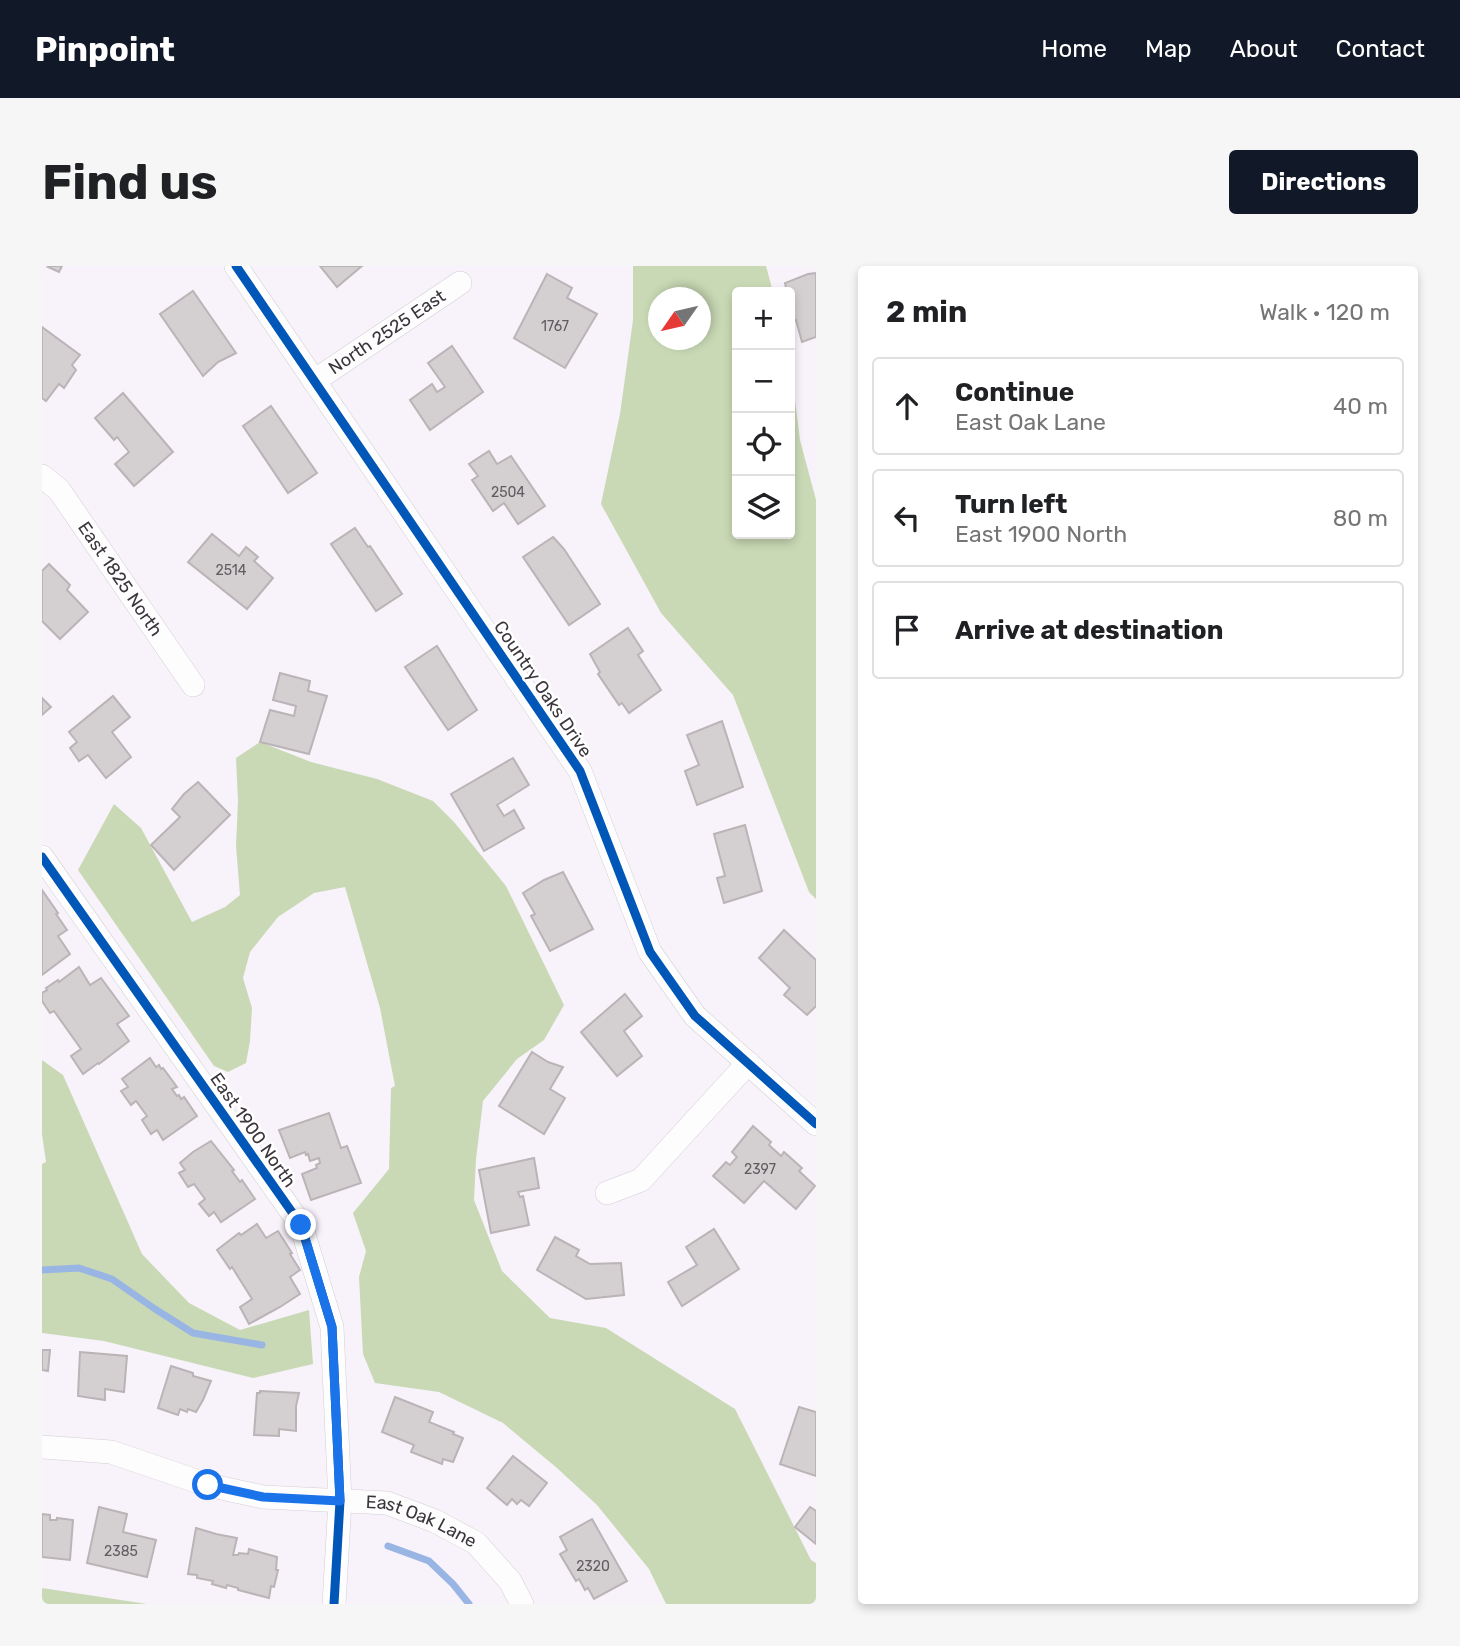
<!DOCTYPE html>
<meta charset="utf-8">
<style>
body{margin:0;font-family:Rubik,sans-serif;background:#f6f6f6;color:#202124}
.controls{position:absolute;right:21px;top:21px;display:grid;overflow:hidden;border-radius:7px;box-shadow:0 4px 10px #0003}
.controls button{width:63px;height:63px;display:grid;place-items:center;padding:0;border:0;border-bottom:2px solid #e0e0e0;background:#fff;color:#202124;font:35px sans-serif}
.compass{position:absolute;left:606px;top:21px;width:63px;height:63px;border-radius:50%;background:#fff;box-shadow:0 4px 10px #0003;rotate:236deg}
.stop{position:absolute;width:21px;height:21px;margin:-16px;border:5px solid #1a73e8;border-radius:50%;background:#fff}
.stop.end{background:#1a73e8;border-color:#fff;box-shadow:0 2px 7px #0008}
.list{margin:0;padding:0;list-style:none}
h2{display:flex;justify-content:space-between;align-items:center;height:91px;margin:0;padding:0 28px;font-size:30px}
h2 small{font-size:23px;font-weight:400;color:#757577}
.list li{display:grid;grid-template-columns:46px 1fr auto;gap:21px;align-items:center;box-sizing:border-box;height:98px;margin:0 14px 14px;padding:0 14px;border:2px solid #e0e0e0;border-radius:7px}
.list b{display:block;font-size:26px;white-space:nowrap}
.list p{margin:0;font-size:23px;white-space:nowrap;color:#757577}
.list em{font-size:23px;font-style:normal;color:#757577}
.icon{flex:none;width:38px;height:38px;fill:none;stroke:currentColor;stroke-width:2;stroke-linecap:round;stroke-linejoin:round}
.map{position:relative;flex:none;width:774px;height:1338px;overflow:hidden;border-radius:7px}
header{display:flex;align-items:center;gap:42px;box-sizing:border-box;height:98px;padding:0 35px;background:#111827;color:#fff}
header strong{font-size:33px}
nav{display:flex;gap:38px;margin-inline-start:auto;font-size:24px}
.intro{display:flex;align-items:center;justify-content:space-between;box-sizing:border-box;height:168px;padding:0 42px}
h1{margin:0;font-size:49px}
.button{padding:18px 32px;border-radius:7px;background:#111827;color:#fff;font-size:24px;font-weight:700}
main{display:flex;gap:42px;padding:0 42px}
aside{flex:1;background:#fff;border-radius:7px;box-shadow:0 4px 10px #0003}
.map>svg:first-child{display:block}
.forest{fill:#c9d9b5;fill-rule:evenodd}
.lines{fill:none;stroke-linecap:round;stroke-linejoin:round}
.stream{stroke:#99b5e4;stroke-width:7}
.building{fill:#d4cfd0;stroke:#bab4b6;stroke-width:2}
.minor-casing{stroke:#d3ced4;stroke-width:24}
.minor{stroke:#fefdfe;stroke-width:23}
.cycleway-casing{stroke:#fff;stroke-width:13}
.cycleway{stroke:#0057b8;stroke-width:9}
.route{stroke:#1a73e8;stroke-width:9}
.labels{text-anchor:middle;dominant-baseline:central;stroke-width:5;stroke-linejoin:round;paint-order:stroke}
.number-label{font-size:14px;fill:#615c61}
.street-label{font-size:18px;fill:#3b363c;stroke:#fff}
</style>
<header>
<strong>Pinpoint</strong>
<nav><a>Home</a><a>Map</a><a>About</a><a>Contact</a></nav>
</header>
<div class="intro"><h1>Find us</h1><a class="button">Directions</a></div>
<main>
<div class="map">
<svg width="774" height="1338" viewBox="0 0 774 1338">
<rect width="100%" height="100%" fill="#f8f2fa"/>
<g class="forest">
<path d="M 591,0 L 724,0 L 731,26 L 695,26 L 695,268 L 748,268 L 748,94 L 758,174 L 774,234 L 774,633 L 767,626 L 691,429 L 619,347 L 559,238 L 578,148 L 591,54 ZM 617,32 L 659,32 L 659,74 L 617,74 Z"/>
<path d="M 218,476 L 269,496 L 335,513 L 391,535 L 412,556 L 464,620 L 522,739 L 502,774 L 475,793 L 441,835 L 434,893 L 432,934 L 460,1005 L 508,1052 L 564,1062 L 693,1143 L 769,1294 L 774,1297 L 774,1338 L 624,1338 L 607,1303 L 555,1239 L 515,1202 L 461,1157 L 397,1126 L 333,1117 L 321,1088 L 317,1011 L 324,985 L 311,947 L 347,903 L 349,822 L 353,820 L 338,742 L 303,621 L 272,627 L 236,651 L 208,686 L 201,712 L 210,742 L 208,775 L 204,797 L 186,806 L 172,800 L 36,604 L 72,538 L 99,562 L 150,656 L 183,641 L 198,629 L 194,580 L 196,535 L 194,492 Z"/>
<path d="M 0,794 L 21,809 L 100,988 L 147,1037 L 198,1064 L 267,1044 L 271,1098 L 211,1112 L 62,1075 L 0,1067 L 0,898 L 4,896 L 0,868 Z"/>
<path d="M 0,1322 L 105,1338 L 0,1338 Z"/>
</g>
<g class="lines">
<g class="stream">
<path d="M 0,1004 L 37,1002 L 70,1013 L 113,1043 L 151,1067 L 220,1079"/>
<path d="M 346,1280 L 387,1295 L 411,1318 L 427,1338"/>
</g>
</g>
<g class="building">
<path d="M 4,0 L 20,0 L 17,6 Z"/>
<path d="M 278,0 L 320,0 L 295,21 Z"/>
<path d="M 774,7 L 774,71 L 760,76 L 754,54 L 749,56 L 748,51 L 748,26 L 745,26 L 743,17 L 766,8 Z"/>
<path d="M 505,8 L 530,22 L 525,32 L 555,48 L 523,102 L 472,72 Z"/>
<path d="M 151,25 L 194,87 L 176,96 L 161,110 L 118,48 Z"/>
<path d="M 0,61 L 38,89 L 30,99 L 34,104 L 22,122 L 17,118 L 4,135 L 0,132 Z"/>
<path d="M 410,80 L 441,126 L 388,164 L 368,134 L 390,118 L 395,126 L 403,121 L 386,97 Z"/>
<path d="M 81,127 L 131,186 L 92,220 L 73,198 L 87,186 L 75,171 L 72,174 L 53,152 Z"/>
<path d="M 229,140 L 275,207 L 246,227 L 201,160 Z"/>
<path d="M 447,185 L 455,198 L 469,190 L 503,240 L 476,258 L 462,237 L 451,245 L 430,214 L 436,210 L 427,198 Z"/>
<path d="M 313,262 L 326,281 L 328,280 L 360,328 L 334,345 L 289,278 Z"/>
<path d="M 170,268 L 197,290 L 204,281 L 216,291 L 212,295 L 231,312 L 205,343 L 146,296 Z"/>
<path d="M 511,271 L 522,283 L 558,338 L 527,359 L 481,291 Z"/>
<path d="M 7,298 L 28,319 L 25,324 L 46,346 L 18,373 L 0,355 L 0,305 Z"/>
<path d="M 586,362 L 601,385 L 596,389 L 619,424 L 587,447 L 580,437 L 577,439 L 556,408 L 558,406 L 548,388 Z"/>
<path d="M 395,380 L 435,444 L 406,464 L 363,401 Z"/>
<path d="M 238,407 L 268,415 L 266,425 L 285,430 L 267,488 L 218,476 L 228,444 L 252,450 L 254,440 L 231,434 Z"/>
<path d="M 71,430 L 88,451 L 70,466 L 89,491 L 64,512 L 46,489 L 37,495 L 28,482 L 35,476 L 27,466 Z"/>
<path d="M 0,432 L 9,441 L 0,449 Z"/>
<path d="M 680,455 L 701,521 L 655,539 L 643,505 L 657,499 L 645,469 Z"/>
<path d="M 471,492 L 487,519 L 455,539 L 462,550 L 472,544 L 482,562 L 442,585 L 409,528 Z"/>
<path d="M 156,516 L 188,549 L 132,604 L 109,579 L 138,551 L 130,543 L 142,528 Z"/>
<path d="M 703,559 L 720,625 L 682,637 L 675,612 L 683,610 L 672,568 Z"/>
<path d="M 521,606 L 551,663 L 508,685 L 489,650 L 493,648 L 481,627 L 502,614 Z"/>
<path d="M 0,624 L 16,647 L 14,648 L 25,664 L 16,670 L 28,688 L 0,709 Z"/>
<path d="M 742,664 L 774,694 L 774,740 L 765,749 L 742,729 L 748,722 L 717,692 Z"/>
<path d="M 37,701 L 48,719 L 59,712 L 87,750 L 75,758 L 87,775 L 57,798 L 56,797 L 41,808 L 29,790 L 39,783 L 12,745 L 8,747 L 0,735 L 0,727 L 5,724 L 4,722 L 16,714 L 17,716 Z"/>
<path d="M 583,728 L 600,750 L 582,765 L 600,790 L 575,810 L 539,766 Z"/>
<path d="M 490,786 L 506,796 L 521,801 L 508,823 L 523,832 L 502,868 L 457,840 Z"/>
<path d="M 108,792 L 114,801 L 117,799 L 119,803 L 121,802 L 135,821 L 130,823 L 135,830 L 137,829 L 139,833 L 142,831 L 155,850 L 121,874 L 115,864 L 109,868 L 100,854 L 105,850 L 94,835 L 89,839 L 79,825 L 86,821 L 80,813 Z"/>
<path d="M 287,847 L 299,882 L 305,880 L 319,917 L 269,934 L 260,908 L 275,902 L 274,899 L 278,897 L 277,892 L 268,895 L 266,888 L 264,889 L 263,886 L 248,892 L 237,864 Z"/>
<path d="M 711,860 L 729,876 L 727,879 L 739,890 L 742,886 L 760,902 L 757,905 L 773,920 L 754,943 L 722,915 L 702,937 L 671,910 L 684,896 L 688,899 L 695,891 L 690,886 Z"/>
<path d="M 169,875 L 192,904 L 190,905 L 198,916 L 200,914 L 213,933 L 179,956 L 172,946 L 167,950 L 157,938 L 163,933 L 152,918 L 146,921 L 137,907 L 143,904 L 138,897 L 151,886 Z"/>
<path d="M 492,892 L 497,922 L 476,926 L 478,931 L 481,930 L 487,959 L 449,967 L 437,904 Z"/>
<path d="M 215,958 L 224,972 L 236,965 L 250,987 L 248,988 L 258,1004 L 248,1011 L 258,1028 L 238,1041 L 207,1058 L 198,1041 L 210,1033 L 190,1001 L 188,1003 L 175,984 L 197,967 L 199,969 Z"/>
<path d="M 672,963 L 697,1003 L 640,1040 L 626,1016 L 655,999 L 644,981 Z"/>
<path d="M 513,971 L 537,984 L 534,990 L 548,998 L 579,997 L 582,1029 L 544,1033 L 495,1004 Z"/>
<path d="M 0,1084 L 8,1084 L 6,1105 L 0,1104 Z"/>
<path d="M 38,1086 L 85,1090 L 82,1126 L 63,1123 L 63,1134 L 36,1130 Z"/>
<path d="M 129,1100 L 151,1107 L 151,1110 L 169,1115 L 161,1134 L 154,1146 L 146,1143 L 145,1146 L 138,1143 L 136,1149 L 116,1142 Z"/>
<path d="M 218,1125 L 257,1127 L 254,1140 L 254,1165 L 237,1163 L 237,1170 L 212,1169 L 215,1127 L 218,1127 Z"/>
<path d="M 353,1131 L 391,1146 L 387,1156 L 412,1166 L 411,1168 L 421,1172 L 411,1196 L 401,1193 L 400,1198 L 369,1186 L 372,1179 L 340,1166 Z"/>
<path d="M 757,1141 L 774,1146 L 774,1210 L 738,1198 Z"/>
<path d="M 471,1190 L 505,1217 L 487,1240 L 479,1234 L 475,1238 L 470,1233 L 465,1239 L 445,1222 Z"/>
<path d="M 57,1241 L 85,1248 L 81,1266 L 114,1274 L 105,1311 L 45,1297 Z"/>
<path d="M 768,1241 L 774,1245 L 774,1278 L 753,1261 Z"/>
<path d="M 0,1248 L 8,1249 L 8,1254 L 15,1254 L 15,1252 L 31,1254 L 28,1294 L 0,1291 Z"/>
<path d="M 550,1253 L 585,1315 L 552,1333 L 546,1322 L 543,1324 L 537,1313 L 534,1315 L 518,1288 L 525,1284 L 518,1271 Z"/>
<path d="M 154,1262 L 174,1268 L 195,1272 L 191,1289 L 196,1289 L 197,1287 L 206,1288 L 207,1283 L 235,1291 L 234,1304 L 236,1304 L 232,1321 L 229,1320 L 227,1332 L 196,1324 L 196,1322 L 185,1319 L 184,1322 L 170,1318 L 171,1315 L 155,1312 L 155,1309 L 146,1308 Z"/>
</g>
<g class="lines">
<defs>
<g id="minor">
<path d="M 194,0 L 538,505 L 608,686 L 653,750 L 774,858"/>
<path id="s1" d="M 272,115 L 418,17"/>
<path id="s2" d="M 0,210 L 17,224 L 151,419"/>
<path d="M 0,591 L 259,959 L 290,1061 L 298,1235 L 292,1338"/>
<path d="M 565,927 L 599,914 L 706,797"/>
<path id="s3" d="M 0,1181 L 69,1186 L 166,1219 L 221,1231 L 345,1237 L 393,1255 L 434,1277 L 468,1315 L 480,1338"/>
</g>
</defs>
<use href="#minor" class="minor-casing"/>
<use href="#minor" class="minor"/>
<defs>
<g id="cycleway">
<path d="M 194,0 L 538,505 L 608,686 L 653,750 L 774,858"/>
<path d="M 0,591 L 259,959 L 290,1061 L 298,1235 L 292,1338"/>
</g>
</defs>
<use href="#cycleway" class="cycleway-casing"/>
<use href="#cycleway" class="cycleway"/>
</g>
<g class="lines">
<path class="route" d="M 166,1219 L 221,1231 L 298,1235 L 290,1061 L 259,959"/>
</g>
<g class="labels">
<g class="number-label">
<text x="513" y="60">1767</text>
<text x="466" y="226">2504</text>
<text x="189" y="304">2514</text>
<text x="718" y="903">2397</text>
<text x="79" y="1285">2385</text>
<text x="551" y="1300">2320</text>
</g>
<g class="street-label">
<text stroke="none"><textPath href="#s1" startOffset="88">North 2525 East</textPath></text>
<text stroke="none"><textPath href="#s2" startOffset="130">East 1825 North</textPath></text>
<text transform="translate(501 423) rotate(56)">Country Oaks Drive</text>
<text transform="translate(211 864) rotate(55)">East 1900 North</text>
<text stroke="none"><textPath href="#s3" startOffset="390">East Oak Lane</textPath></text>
</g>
</g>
</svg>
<div class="controls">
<button>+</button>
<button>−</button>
<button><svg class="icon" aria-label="locate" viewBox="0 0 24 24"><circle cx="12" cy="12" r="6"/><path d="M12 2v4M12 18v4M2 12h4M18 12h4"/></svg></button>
<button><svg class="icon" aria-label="layers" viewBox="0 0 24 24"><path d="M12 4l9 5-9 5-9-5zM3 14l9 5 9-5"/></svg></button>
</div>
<svg class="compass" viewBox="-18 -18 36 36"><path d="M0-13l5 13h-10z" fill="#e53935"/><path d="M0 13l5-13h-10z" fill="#757577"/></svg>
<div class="stop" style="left:166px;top:1219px"></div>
<div class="stop end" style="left:259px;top:959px"></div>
</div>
<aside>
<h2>2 min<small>Walk · 120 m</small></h2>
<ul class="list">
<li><svg class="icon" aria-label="ahead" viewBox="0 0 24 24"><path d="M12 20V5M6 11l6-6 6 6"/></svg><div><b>Continue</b><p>East Oak Lane</p></div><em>40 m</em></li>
<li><svg class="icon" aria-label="left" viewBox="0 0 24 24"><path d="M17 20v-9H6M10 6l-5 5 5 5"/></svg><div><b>Turn left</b><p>East 1900 North</p></div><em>80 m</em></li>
<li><svg class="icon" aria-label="arrive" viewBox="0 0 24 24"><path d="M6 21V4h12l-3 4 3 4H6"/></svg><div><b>Arrive at destination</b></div></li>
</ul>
</aside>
</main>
